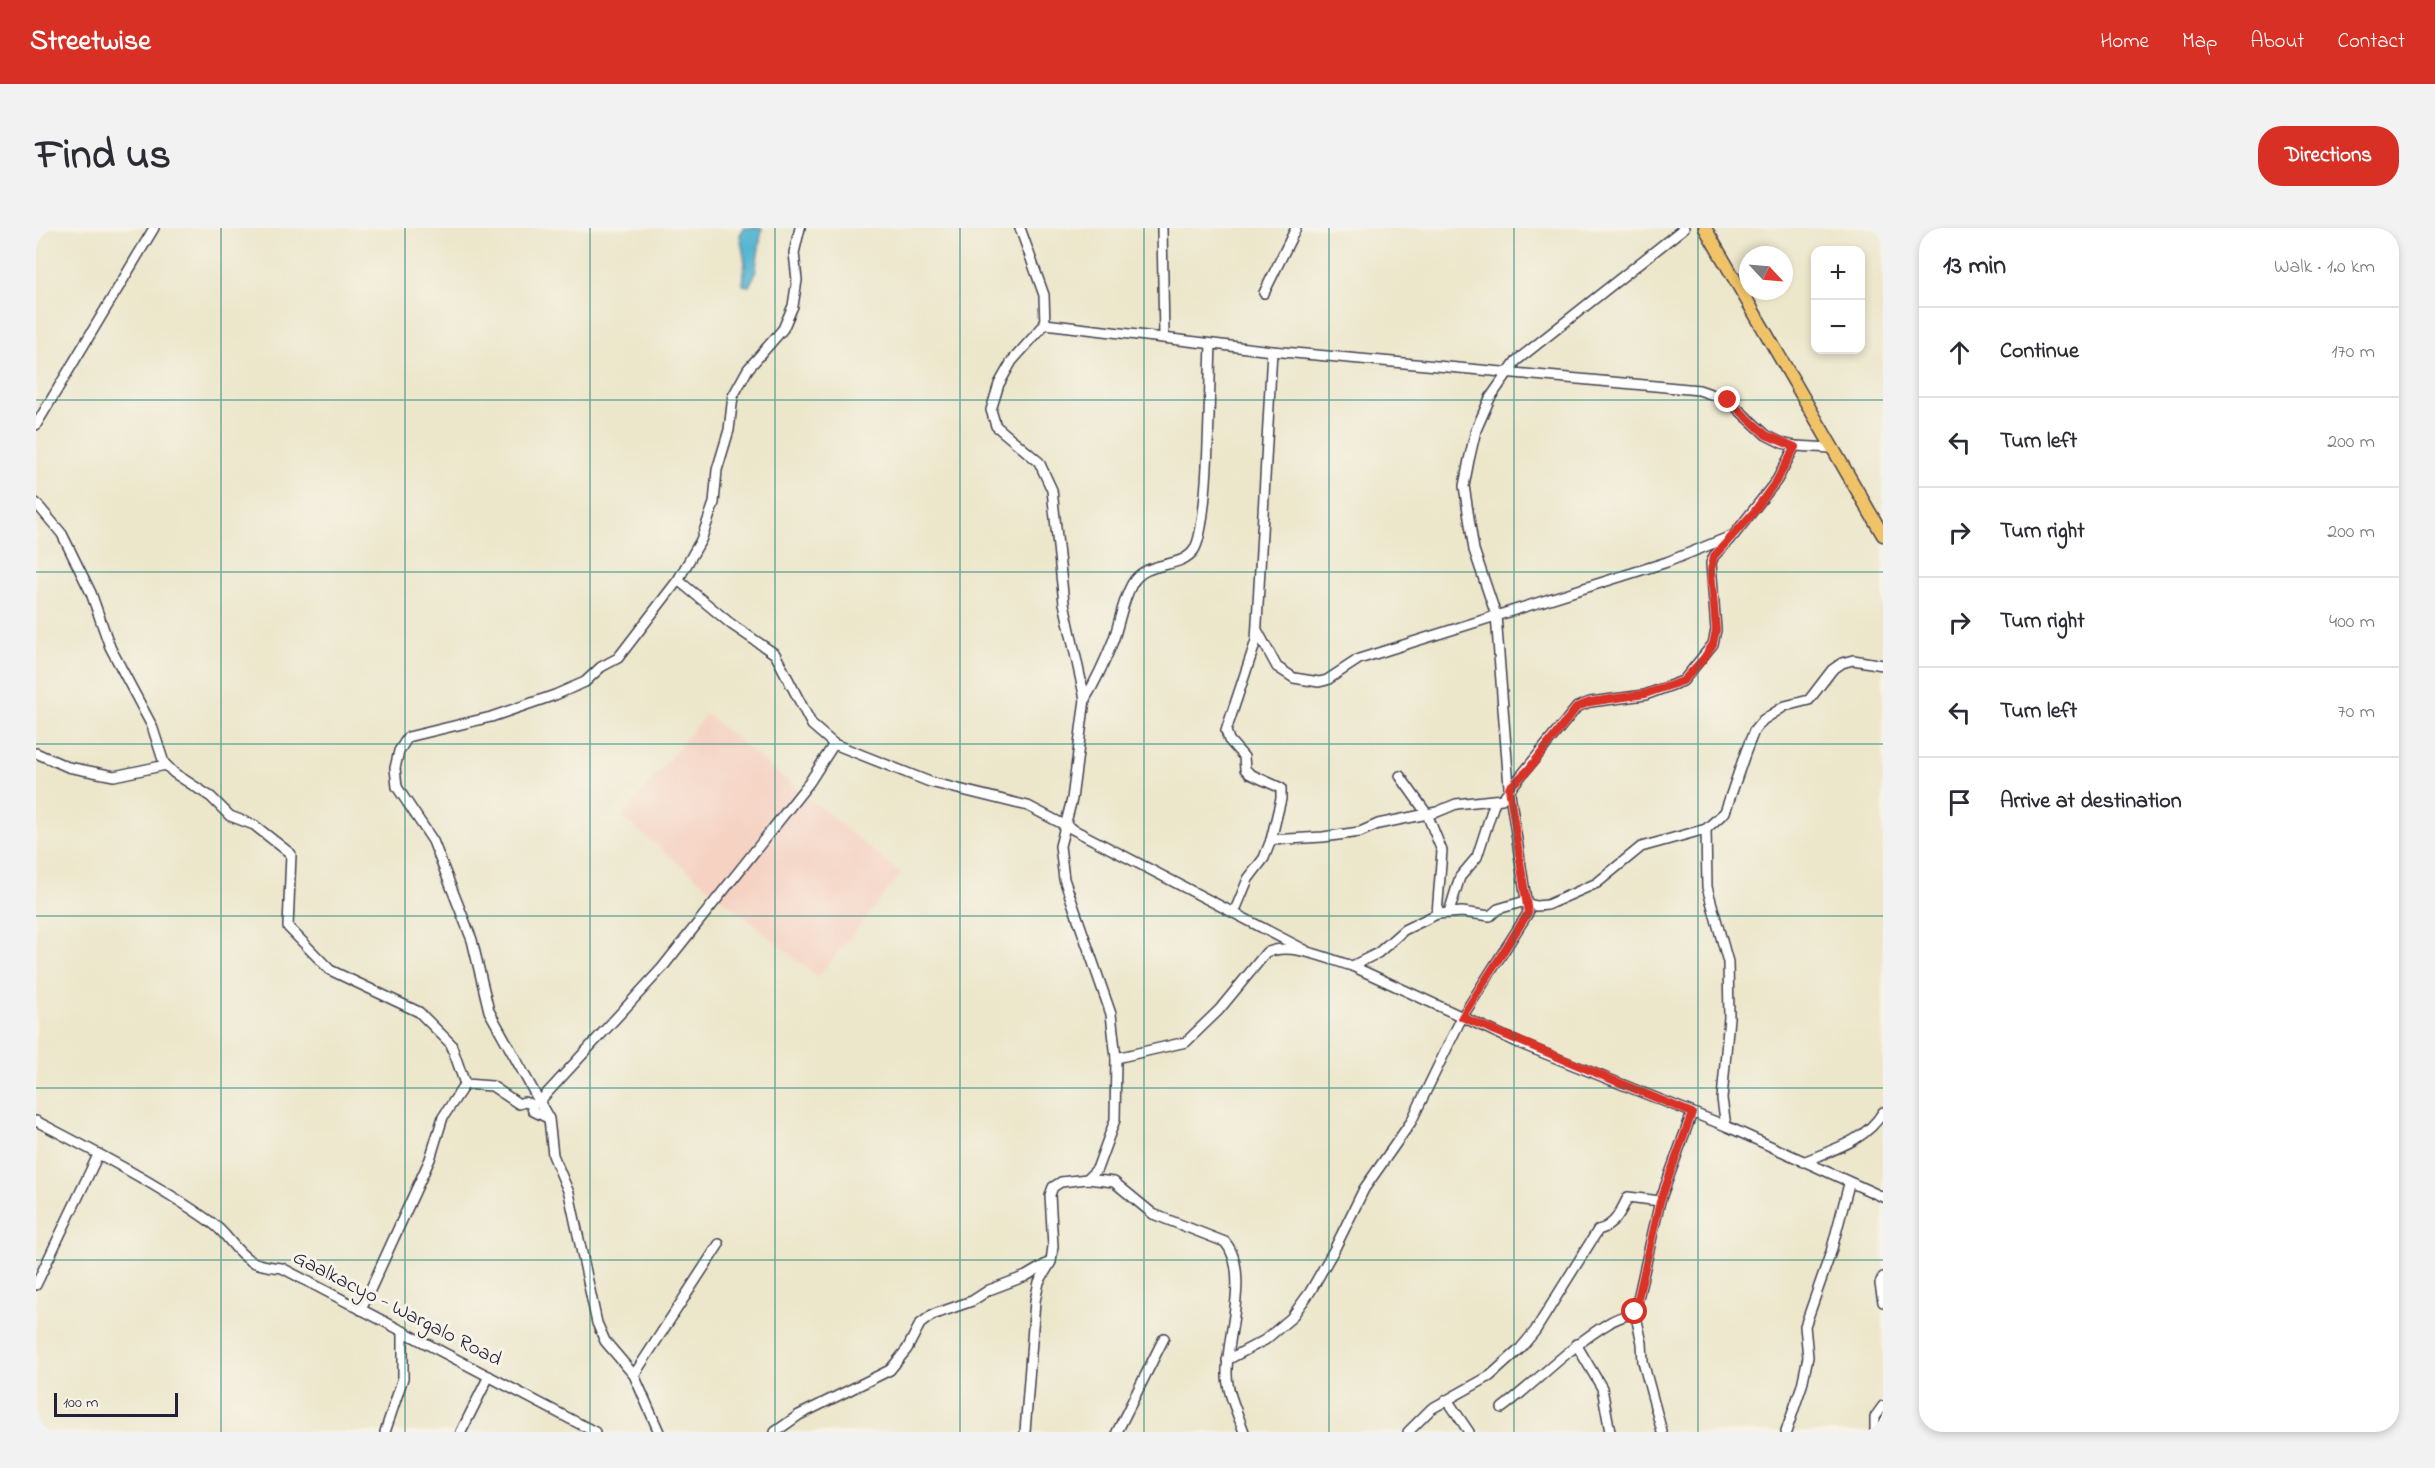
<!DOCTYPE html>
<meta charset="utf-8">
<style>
body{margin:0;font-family:"Indie Flower",sans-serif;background:#f2f2f3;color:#2b2b33}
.controls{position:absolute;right:18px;top:18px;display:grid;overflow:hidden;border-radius:12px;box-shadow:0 3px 9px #0003}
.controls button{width:54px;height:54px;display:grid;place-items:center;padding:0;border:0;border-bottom:2px solid #e1e1e2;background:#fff;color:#2b2b33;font:30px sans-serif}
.compass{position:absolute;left:1703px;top:18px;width:54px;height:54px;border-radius:50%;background:#fff;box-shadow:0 3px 9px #0003;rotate:116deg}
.scale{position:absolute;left:18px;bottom:15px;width:124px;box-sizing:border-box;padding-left:6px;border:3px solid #22223b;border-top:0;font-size:16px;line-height:21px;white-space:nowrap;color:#22223b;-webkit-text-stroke:4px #f7f3e8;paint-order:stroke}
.stop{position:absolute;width:18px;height:18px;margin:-14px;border:4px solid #d93025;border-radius:50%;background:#fff}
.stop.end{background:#d93025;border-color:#fff;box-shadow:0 2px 6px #0008}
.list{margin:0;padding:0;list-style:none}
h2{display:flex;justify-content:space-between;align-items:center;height:78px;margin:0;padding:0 24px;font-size:26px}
h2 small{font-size:20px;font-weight:400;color:#7c7c81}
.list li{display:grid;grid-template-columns:39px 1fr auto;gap:18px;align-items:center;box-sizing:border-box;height:90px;padding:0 24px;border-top:2px solid #e1e1e2}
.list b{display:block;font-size:22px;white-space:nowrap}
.list em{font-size:20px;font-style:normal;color:#7c7c81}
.icon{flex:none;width:33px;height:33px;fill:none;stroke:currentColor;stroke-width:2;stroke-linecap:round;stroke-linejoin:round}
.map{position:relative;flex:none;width:1847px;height:1204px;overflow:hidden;border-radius:24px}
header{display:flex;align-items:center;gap:36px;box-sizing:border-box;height:84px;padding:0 30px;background:#d93025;color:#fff}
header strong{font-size:28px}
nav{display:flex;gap:33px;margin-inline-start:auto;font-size:21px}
.intro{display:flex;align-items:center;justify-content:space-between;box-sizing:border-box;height:144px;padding:0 36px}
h1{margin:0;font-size:42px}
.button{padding:15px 27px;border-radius:24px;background:#d93025;color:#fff;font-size:21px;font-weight:700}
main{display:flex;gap:36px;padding:0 36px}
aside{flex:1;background:#fff;border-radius:24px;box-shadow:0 3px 9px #0003}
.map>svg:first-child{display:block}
.built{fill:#f5d2c2}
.water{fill:#50b2cf;stroke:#396a85;stroke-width:1.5}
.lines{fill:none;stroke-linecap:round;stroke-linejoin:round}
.minor-casing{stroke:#403f50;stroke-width:12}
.major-casing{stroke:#403f50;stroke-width:15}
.minor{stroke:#fff;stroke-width:9}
.major{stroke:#f1c369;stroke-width:12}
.route{stroke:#d93025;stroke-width:8}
.grid{fill:none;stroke:#0f766e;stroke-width:1.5;stroke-opacity:0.55}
.labels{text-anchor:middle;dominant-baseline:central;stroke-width:6;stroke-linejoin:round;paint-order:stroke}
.street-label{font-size:21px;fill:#22223b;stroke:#f7f3e8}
</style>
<header>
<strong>Streetwise</strong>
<nav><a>Home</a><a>Map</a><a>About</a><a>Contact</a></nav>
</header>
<div class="intro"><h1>Find us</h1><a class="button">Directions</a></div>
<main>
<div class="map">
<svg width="1847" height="1204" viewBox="0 0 1847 1204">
<rect width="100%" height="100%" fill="#f7f3e8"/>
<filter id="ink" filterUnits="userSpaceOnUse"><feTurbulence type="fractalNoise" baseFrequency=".0167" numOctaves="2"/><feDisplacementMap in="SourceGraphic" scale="12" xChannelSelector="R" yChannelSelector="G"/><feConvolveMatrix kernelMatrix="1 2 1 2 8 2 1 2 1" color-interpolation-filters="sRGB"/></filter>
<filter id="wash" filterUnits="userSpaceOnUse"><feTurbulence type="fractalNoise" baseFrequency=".008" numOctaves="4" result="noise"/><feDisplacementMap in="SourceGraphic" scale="24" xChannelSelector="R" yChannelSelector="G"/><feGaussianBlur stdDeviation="1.35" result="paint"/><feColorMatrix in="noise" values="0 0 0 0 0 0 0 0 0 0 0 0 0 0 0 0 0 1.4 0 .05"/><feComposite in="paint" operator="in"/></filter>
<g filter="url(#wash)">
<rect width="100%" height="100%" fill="#ece6ca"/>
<path class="built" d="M 670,486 L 865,646 L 782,749 L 586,589 Z"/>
<path class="water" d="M 708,0 L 726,0 L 719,46 L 713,58 L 707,57 L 709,34 L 704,7 Z"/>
</g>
<g filter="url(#ink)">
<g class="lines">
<defs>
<g id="minor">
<path d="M 984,0 L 1008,67 L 1009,96 L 976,133 L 963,156 L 955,182 L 960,198 L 1003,234 L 1016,262 L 1028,375 L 1049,471 L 1036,571 L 1024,618 L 1028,651 L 1075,786 L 1080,830 L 1079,892 L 1061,941 L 1051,951 L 1025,954 L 1017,959 L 1014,967 L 1017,1018 L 1015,1034 L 1003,1054 L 999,1073 L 989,1204"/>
<path d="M 1126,0 L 1128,108"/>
<path d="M 1228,65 L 1260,0"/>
<path d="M 1009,96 L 1236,123 L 1663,162 L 1692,172 L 1730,207 L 1746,215 L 1759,218 L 1796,220"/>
<path d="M 0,197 L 118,0"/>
<path d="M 0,275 L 26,306 L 55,365 L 74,419 L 116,498 L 128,535 L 138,545 L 175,569 L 194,588 L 218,597 L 255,626 L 252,699 L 294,742 L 383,784 L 415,816 L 429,856 L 456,858 L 483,876 L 488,874 L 495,876 L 497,883 L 512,890"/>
<path d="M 642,352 L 695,396 L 739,426 L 776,497 L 798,516 L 894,554 L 992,578 L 1269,722"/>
<path d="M 1221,402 L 1241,439 L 1258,450 L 1283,454 L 1291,452 L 1323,431 L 1631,334 L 1698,307 L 1741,252 L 1759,218"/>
<path d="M 1049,471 C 1060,453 1069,433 1077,413 C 1084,394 1086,374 1096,356 C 1110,331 1144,342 1158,322 C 1174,297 1173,154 1175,117"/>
<path d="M 0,525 L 32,539 L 78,548 L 130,537"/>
<path d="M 1364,548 L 1391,586 L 1406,623 L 1401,686"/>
<path d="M 1235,612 L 1287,609 L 1324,604 L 1342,596 L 1401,584 L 1420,576 L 1466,571 L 1541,479 L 1554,474 L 1609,467 L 1647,453 L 1677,416 L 1680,402 L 1675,335 L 1678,328 L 1694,311"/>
<path d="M 1413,684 L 1424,649 L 1441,629 L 1459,573"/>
<path d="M 1198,685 L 1212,651 L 1228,630 L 1235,612 L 1245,571 L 1245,560 L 1214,546 L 1209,541 L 1208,529 L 1193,512 L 1190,503 L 1220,413 L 1236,123"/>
<path d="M 1316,738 L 1485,816 L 1690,898 L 1686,871 L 1693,789 L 1692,734 L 1671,659 L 1670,601"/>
<path d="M 1080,830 L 1150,814 L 1183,782 L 1229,726 C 1252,712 1292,731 1316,738 L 1342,725 L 1368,702 L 1401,686 L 1426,684 L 1454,688 L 1462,681 L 1486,674 L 1500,678 L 1511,677 L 1561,655 L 1605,619 L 1670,601 L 1689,584 L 1710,523 L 1718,503 L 1727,492 L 1749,478 L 1773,472 L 1796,442 L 1806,435 L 1817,432 L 1847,437"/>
<path d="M 502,875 L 626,740 L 773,555 L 798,516"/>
<path d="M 0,893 C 58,923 123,957 176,995 C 191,1005 199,1024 215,1033 C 224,1038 236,1039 246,1040 L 559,1204"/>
<path d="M 1690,898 L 1847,969"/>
<path d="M 1767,934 C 1796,922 1830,913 1847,884"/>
<path d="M 1051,951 L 1078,954 L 1117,986 L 1189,1014 C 1215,1044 1190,1109 1191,1146 C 1191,1164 1202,1186 1208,1204"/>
<path d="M 1847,1049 L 1844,1056 L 1847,1074"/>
<path d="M 0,1057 L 62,927"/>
<path d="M 325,1082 L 394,931 L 407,889 L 429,856"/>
<path d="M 1540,1116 L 1566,1160 L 1574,1204"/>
<path d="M 1191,1132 L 1229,1112 L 1255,1090 L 1274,1064 L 1298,1022 L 1328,961 L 1375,894 L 1426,789 L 1492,685 L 1473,559 L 1460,387 L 1438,322 L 1428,258 L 1433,232 L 1440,202 L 1454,170 L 1480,133 L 1648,0"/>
<path d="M 598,1147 L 683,1016"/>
<path d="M 1412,1173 L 1433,1204"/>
<path d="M 1466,1180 C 1503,1152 1534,1118 1573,1095 C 1580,1090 1590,1088 1599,1084"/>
<path d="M 349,1204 L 367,1150 L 367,1103"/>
<path d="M 425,1204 L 453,1148"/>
<path d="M 623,1204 L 598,1147 L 569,1113 L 561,1095 L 533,965 L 517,927 L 513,891 L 453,783 L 436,712 L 397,613 L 361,559 L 359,540 L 363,523 L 372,509 L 455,489 L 519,467 L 549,454 L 565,439 L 582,430 L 642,352 L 665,312 L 678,275 L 681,242 L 693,202 L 697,168 L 712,141 L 747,101 L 757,78 L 761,52 L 758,25 L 764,0"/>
<path d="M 739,1204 L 763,1187 L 854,1142 L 871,1121 L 884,1096 L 896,1087 L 936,1073 L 953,1062 L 990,1048 L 1012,1035"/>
<path d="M 1081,1204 L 1128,1110"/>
<path d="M 1372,1204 L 1395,1181 L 1454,1148 L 1484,1121 L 1499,1103 L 1562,1002 C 1579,998 1585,983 1592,969 L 1624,973"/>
<path d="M 1626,1204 L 1607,1134 L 1606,1115 L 1599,1084 L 1624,973 L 1656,885"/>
<path d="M 1750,1204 L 1766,1157 L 1772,1129 L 1769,1098 L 1795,1024 L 1813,956"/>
<path d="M 1839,1204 L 1839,1189 L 1847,1178"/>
</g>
<path id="major" d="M 1669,0 L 1847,307"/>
</defs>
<use href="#minor" class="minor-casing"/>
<use href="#major" class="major-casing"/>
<use href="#minor" class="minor"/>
<use href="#major" class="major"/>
</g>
</g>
<g class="lines" filter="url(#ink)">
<path class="route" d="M 1599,1084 L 1624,974 L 1656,885 L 1426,789 L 1492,685 L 1473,560 L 1492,542 L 1541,479 L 1554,474 L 1609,466 L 1647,453 L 1668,430 L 1677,416 L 1680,402 L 1675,342 L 1678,328 L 1717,285 L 1741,252 L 1759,219 L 1730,207 L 1692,172"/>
</g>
<path class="grid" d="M 185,0 L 185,1204M 369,0 L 369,1204M 554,0 L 554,1204M 739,0 L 739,1204M 924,0 L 924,1204M 1108,0 L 1108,1204M 1293,0 L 1293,1204M 1478,0 L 1478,1204M 1662,0 L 1662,1204M 0,172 L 1847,172M 0,344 L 1847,344M 0,516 L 1847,516M 0,688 L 1847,688M 0,860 L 1847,860M 0,1032 L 1847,1032"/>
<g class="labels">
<g class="street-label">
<text transform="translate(361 1081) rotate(27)">Gaalkacyo - Wargalo Road</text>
</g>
</g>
</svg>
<div class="controls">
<button>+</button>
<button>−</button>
</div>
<svg class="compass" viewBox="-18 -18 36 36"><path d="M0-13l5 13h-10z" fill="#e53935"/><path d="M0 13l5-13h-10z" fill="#7c7c81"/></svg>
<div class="scale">100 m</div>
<div class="stop" style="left:1599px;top:1084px"></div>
<div class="stop end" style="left:1692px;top:172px"></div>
</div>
<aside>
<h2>13 min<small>Walk · 1.0 km</small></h2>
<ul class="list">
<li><svg class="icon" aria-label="ahead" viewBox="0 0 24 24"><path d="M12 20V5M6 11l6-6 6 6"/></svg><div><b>Continue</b></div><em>170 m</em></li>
<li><svg class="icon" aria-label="left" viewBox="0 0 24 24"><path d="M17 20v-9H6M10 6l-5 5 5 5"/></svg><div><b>Turn left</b></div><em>200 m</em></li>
<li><svg class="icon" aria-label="right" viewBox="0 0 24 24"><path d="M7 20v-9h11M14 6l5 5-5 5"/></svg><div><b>Turn right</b></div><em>200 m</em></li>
<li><svg class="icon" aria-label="right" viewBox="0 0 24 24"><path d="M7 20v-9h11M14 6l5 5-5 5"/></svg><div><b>Turn right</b></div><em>400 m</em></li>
<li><svg class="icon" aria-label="left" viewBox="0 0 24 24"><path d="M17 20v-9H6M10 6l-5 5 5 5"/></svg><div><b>Turn left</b></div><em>70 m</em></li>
<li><svg class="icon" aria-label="arrive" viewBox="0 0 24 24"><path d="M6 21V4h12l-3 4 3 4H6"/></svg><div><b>Arrive at destination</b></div></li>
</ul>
</aside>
</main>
